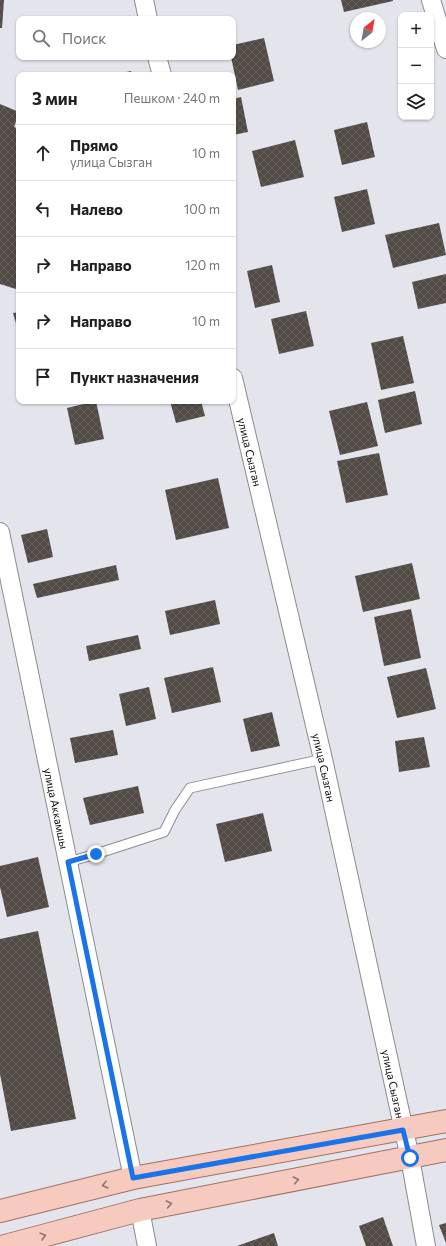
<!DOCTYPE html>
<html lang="ru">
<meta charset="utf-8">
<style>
body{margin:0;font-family:Commissioner,sans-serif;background:#f2f2f2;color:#202124}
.controls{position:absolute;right:12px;top:12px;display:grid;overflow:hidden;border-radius:8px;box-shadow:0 1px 3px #0004}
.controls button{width:36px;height:36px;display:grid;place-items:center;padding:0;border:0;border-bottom:1px solid #e0e0e0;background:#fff;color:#202124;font:20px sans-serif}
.compass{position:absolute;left:350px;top:12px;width:36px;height:36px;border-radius:50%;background:#fff;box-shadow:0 1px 3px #0004;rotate:31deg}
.stop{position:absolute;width:12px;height:12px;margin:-9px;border:3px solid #1a73e8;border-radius:50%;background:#fff}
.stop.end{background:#1a73e8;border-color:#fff;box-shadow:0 1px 4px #0008}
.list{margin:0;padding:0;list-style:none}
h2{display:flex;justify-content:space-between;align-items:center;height:52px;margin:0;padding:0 16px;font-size:17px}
h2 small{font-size:13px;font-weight:400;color:#757577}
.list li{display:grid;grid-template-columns:26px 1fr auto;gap:12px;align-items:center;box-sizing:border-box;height:56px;padding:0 16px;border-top:1px solid #e0e0e0}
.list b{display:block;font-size:15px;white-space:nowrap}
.list p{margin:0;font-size:13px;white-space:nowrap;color:#757577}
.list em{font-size:13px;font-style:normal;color:#757577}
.icon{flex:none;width:22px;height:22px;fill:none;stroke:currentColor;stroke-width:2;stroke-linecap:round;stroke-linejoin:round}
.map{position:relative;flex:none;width:446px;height:1246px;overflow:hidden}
.search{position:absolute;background:#fff;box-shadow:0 1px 3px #0004;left:16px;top:16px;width:220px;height:44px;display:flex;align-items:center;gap:10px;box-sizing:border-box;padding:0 14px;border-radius:8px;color:#757577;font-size:15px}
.panel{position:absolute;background:#fff;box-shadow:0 1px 3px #0004;left:16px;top:72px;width:220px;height:332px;border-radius:8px}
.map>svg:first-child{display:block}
.building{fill:url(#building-cross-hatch)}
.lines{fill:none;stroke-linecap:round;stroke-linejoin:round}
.service-casing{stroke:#8b8b93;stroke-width:11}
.minor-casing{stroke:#8b8b93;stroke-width:20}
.primary-casing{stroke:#a07164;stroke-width:24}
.service{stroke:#fff;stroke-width:9}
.minor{stroke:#fff;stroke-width:18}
.primary{stroke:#f6cabe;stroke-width:22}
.oneway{stroke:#8d746f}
.route{stroke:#1a73e8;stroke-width:5}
.labels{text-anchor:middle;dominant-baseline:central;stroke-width:4;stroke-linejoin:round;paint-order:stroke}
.street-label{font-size:11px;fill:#0c0c0f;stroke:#fff}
</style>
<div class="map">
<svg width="446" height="1246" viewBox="0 0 446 1246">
<defs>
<pattern id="building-cross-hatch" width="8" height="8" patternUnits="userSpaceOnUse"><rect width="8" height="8" fill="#524b45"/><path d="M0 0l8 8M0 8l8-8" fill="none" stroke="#66605c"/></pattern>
</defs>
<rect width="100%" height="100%" fill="#e4e4ed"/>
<g class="building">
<path d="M 0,0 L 4,0 L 2,28 L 0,28 Z"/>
<path d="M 341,0 L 393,0 L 393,1 L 344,12 Z"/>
<path d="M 264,38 L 274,81 L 238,90 L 231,57 L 233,57 L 233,45 Z"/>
<path d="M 131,71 L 132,75 L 117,75 L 117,74 Z"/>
<path d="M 241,97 L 248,132 L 233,135 L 233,99 Z"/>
<path d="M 0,104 L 19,112 L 14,127 L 19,129 L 19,290 L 0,284 Z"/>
<path d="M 367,122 L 375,157 L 342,165 L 334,130 Z"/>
<path d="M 295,140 L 304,177 L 261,187 L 252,151 Z"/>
<path d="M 367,189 L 375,224 L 342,232 L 334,197 Z"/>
<path d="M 439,223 L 446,255 L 393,268 L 385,235 Z"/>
<path d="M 272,265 L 280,302 L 255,308 L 247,271 Z"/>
<path d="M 446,274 L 446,303 L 418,309 L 412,282 Z"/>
<path d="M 306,311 L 314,346 L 279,354 L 271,319 Z"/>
<path d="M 19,312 L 19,334 L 13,313 Z"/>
<path d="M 403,336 L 414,383 L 381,390 L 371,343 Z"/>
<path d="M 415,391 L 422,424 L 385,433 L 378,400 Z"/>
<path d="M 96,401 L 104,439 L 75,445 L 67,408 Z"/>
<path d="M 170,401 L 201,401 L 205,416 L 176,423 Z"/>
<path d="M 367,402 L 378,446 L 340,455 L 329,411 Z"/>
<path d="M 379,453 L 388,495 L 346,503 L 337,461 Z"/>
<path d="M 218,478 L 229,528 L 176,540 L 165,490 Z"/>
<path d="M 47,529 L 53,557 L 28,563 L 21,535 Z"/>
<path d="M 412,563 L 420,599 L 363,612 L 355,576 Z"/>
<path d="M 116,565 L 119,580 L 37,598 L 33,584 Z"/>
<path d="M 215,600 L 220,624 L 170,635 L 165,611 Z"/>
<path d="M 411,609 L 421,658 L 384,666 L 374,617 Z"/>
<path d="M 138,635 L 141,649 L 89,661 L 86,646 Z"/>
<path d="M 213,667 L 221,702 L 172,713 L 164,678 Z"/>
<path d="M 426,668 L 436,709 L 397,718 L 387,677 Z"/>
<path d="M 149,687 L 156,719 L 126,726 L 119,694 Z"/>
<path d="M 272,712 L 280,746 L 251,752 L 243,719 Z"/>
<path d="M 113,730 L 118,755 L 75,763 L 70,738 Z"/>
<path d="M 424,737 L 430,767 L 399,772 L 395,741 Z"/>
<path d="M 138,786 L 144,813 L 90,825 L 83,798 Z"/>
<path d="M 263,813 L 272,851 L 225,862 L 216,824 Z"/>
<path d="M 38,857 L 49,907 L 7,917 L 0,887 L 0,866 Z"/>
<path d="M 38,931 L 76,1119 L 11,1131 L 0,1074 L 0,939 Z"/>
<path d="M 383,1217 L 393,1246 L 366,1246 L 359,1226 Z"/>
<path d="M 446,1223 L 446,1243 L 439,1225 Z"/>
<path d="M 274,1233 L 278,1246 L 237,1246 Z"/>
</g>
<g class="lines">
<defs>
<path id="service" d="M 68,862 L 96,854 L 164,832 L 175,810 L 190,788 L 323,759"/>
<g id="minor">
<path d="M 144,0 L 148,19"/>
<path d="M 431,0 L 446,49"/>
<path d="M 157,57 L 162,75"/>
<path id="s1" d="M 233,378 L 323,759 L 410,1158 L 426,1246"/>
<path id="s2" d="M 0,532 L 133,1178"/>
<path d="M 140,1210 L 147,1246"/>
</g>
<g id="primary">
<path d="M 0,1211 L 133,1178 L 446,1121"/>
<path d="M 5,1246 L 140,1210 L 446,1150"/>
</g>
</defs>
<use href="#service" class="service-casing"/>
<use href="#minor" class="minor-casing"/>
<use href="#primary" class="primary-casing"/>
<use href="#service" class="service"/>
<use href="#minor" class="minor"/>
<use href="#primary" class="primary"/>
</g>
<defs><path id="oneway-chevron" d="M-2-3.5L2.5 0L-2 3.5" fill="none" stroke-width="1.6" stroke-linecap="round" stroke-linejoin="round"/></defs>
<g class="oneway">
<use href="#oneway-chevron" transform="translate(296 1180) rotate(-11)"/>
<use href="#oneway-chevron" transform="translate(105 1185) rotate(166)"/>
<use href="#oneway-chevron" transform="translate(169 1204) rotate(-11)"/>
<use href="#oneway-chevron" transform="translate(43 1236) rotate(-15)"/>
</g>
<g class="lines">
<path class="route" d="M 96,854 L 68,862 L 133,1178 L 403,1130 L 410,1158"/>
</g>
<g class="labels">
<g class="street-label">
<text stroke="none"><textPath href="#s1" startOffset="76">улица Сызган</textPath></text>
<text stroke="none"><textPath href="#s1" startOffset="400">улица Сызган</textPath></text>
<text stroke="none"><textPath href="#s2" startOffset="282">улица Аккамшы</textPath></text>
<text stroke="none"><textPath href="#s1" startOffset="724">улица Сызган</textPath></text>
</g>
</g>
</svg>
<div class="controls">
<button>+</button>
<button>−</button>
<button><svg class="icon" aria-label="layers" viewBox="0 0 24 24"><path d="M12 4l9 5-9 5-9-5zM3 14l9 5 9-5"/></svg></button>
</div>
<svg class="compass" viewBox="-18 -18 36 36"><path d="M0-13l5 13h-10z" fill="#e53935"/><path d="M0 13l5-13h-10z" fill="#757577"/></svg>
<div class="stop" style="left:410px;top:1158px"></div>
<div class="stop end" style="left:96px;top:854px"></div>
<div class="search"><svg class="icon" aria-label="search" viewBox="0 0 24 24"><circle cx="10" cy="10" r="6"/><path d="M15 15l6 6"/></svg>Поиск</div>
<section class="panel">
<h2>3 мин<small>Пешком · 240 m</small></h2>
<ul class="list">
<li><svg class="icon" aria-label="ahead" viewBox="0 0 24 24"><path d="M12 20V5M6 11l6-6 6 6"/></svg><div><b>Прямо</b><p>улица Сызган</p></div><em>10 m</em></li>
<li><svg class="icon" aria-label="left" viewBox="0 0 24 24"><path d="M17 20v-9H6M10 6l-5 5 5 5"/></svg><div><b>Налево</b></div><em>100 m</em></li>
<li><svg class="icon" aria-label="right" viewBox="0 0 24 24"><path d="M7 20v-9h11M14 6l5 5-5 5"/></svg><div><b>Направо</b></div><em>120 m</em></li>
<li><svg class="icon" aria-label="right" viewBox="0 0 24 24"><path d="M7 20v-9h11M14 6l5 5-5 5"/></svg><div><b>Направо</b></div><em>10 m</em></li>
<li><svg class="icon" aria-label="arrive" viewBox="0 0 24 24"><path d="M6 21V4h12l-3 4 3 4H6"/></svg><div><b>Пункт назначения</b></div></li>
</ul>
</section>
</div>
